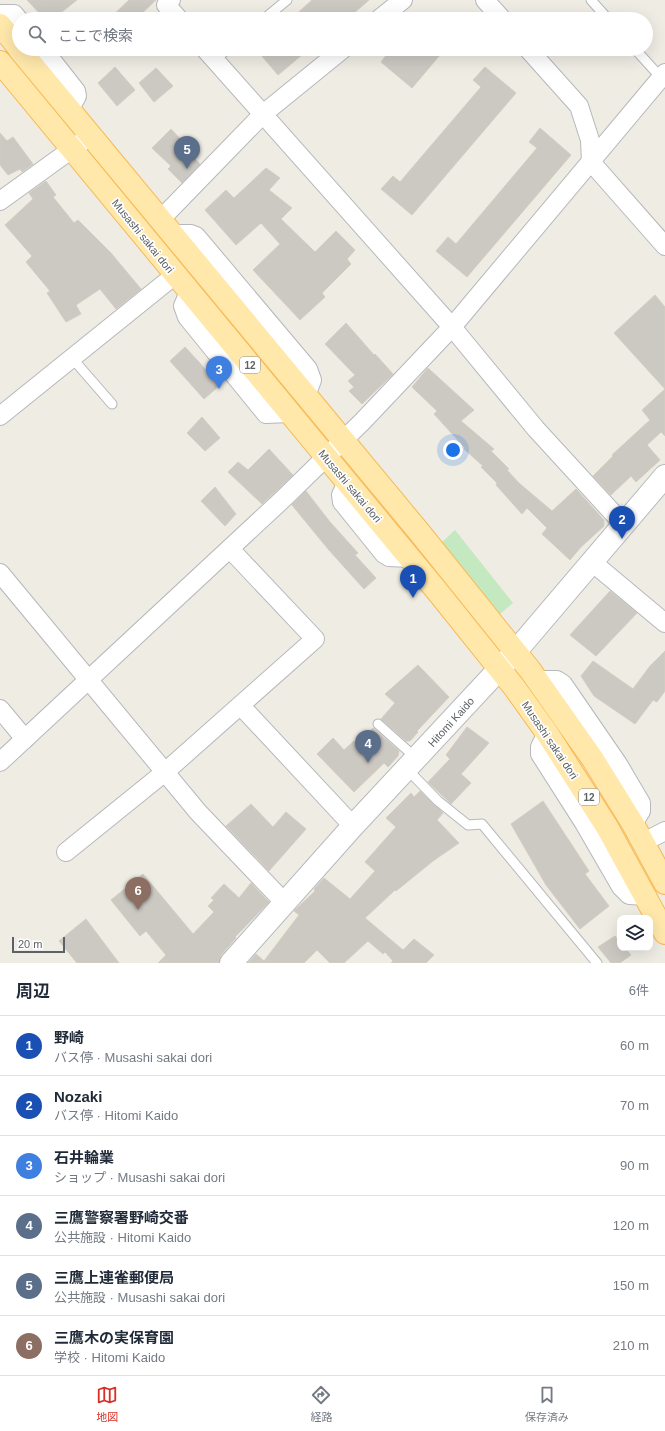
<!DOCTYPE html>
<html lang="ja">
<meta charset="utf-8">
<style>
body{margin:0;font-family:Arial,"Noto Sans JP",sans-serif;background:#f2f2f3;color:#1f2937}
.controls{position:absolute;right:12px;bottom:12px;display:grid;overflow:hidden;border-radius:8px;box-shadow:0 4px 16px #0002}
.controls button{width:36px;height:36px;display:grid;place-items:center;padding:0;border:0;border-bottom:1px solid #e0e1e3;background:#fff;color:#1f2937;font:20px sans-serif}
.scale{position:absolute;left:12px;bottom:10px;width:53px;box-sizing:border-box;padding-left:4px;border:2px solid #5c6165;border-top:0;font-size:11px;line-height:14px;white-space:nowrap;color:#5c6165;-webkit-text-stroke:3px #fff;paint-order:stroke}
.you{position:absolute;left:453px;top:450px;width:14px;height:14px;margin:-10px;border:3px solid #fff;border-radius:50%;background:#1a73e8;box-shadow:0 0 0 6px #1a73e833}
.badge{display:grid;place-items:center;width:26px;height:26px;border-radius:50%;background:#d93025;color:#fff;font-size:13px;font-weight:700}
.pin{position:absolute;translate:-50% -33px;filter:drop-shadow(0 1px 2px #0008)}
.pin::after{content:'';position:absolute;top:21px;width:14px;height:12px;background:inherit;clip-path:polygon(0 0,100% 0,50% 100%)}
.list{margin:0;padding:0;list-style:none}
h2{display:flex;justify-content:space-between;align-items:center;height:52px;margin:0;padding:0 16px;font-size:17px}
h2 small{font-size:13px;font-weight:400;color:#747a83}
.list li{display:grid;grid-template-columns:26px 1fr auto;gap:12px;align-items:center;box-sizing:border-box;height:60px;padding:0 16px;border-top:1px solid #e0e1e3}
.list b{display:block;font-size:15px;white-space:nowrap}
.list p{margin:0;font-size:13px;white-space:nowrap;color:#747a83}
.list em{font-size:13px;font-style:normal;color:#747a83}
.icon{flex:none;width:22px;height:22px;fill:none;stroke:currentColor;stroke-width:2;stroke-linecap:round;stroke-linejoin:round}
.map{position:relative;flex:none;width:665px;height:963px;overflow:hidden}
.search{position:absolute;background:#fff;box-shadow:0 4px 16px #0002;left:12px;right:12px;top:12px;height:44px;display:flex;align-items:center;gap:10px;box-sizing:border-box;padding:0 14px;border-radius:22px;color:#747a83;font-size:15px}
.sheet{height:412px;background:#fff}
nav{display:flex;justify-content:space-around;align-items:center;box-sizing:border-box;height:56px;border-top:1px solid #e0e1e3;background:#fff;font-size:11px;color:#747a83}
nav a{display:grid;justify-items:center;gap:2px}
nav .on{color:#d93025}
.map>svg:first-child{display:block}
.green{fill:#c4e8c0}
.building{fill:#ccc9c3;stroke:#d4cdc2}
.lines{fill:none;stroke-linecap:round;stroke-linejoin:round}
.service-casing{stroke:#b5b8bc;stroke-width:11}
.minor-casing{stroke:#b5b8bc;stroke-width:20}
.secondary-casing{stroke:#b6babf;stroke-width:24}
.primary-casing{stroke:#f8b955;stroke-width:24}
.service{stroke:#fff;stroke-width:9}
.minor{stroke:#fff;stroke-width:18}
.secondary{stroke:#fff;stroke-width:22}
.primary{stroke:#ffe8aa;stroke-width:22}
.labels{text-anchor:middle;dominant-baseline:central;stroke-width:3.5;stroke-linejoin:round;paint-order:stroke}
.shield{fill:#fff;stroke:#8d9093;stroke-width:1}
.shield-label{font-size:10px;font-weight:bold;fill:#5c6165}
.street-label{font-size:11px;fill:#5c6165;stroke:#fff}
</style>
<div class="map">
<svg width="665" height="963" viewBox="0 0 665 963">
<rect width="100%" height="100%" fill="#efece4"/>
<path class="green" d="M 455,530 L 513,603 L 500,614 L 441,543 Z"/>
<g class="building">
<path d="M 27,0 L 77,0 L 53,19 L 45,19 Z"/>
<path d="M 129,0 L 156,0 L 136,19 L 109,19 Z"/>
<path d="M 312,0 L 369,0 L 347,19 L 291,19 Z"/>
<path d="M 256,49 L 309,49 L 278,75 Z"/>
<path d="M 391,49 L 398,56 L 404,49 L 445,49 L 412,88 L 381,62 Z"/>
<path d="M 115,67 L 135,90 L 117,106 L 98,83 Z"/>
<path d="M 485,67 L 516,93 L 412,215 L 381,189 L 393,176 L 400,182 L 481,87 L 473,80 Z"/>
<path d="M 156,68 L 173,86 L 154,102 L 139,83 Z"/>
<path d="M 540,128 L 571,155 L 467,277 L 436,251 L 448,237 L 456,244 L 537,148 L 529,142 Z"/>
<path d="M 171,129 L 184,143 L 182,145 L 200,164 L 182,183 L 168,169 L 171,166 L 152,148 Z"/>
<path d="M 0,133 L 7,141 L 13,137 L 33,164 L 22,172 L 20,169 L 8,175 L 0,165 Z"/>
<path d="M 266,168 L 280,178 L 269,190 L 292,208 L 281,219 L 315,252 L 336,231 L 355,250 L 347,259 L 351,264 L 322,293 L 325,297 L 300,320 L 253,270 L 280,244 L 261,223 L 236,245 L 205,210 L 226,190 L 234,198 Z"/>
<path d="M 46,181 L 56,195 L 53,197 L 74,223 L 78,220 L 111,253 L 141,289 L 116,309 L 100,289 L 76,305 L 81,314 L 66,322 L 47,293 L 50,291 L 26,262 L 32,256 L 5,225 L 33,199 L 29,193 Z"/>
<path d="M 655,295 L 665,307 L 665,436 L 661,432 L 647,445 L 660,460 L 636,482 L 631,476 L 611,495 L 593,476 L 613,456 L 612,455 L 650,420 L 642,410 L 665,389 L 614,333 Z"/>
<path d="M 346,323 L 374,355 L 375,354 L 393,374 L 362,404 L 349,391 L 354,387 L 348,381 L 355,375 L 325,344 Z"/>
<path d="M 185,347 L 220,385 L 204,399 L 170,361 Z"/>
<path d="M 428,368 L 474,410 L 461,421 L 494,449 L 491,451 L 509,469 L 507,470 L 519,483 L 552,511 L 576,489 L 604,520 L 604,526 L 581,547 L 570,560 L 542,534 L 547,528 L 527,508 L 522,514 L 496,485 L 497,483 L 481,467 L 483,466 L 464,449 L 465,448 L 434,414 L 437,411 L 412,387 Z"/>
<path d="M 202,417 L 220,438 L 205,451 L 187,433 Z"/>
<path d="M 269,449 L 293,475 L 262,504 L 228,472 L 238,462 L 248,470 Z"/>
<path d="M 215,487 L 236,514 L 225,526 L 201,501 Z"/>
<path d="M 306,491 L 330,522 L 358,553 L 355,555 L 376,578 L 364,589 L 328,549 L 292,505 Z"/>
<path d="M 610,591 L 637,613 L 596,656 L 570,635 Z"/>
<path d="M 665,651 L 665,691 L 657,702 L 653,700 L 635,724 L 594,696 L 581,676 L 593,661 L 633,689 L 650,666 Z"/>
<path d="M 418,665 L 449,697 L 417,731 L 418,732 L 410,741 L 406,741 L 381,719 L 395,703 L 385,694 Z"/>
<path d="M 467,727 L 489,743 L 461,774 L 471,783 L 451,804 L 428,782 L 450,759 L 446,755 Z"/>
<path d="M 373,728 L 399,751 L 398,756 L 388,767 L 384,763 L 354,792 L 317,754 L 333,738 L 344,750 L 354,741 L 358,746 Z"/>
<path d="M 420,791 L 443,813 L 437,820 L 459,843 L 433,861 L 396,891 L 395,890 L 365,918 L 403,950 L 414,939 L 434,955 L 426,963 L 391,963 L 393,961 L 385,952 L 383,954 L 368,941 L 344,963 L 330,963 L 317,950 L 304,963 L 248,963 L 256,954 L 264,961 L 299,915 L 294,911 L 315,891 L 314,889 L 324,878 L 350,899 L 375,871 L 365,862 L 396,827 L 386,818 L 411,793 L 414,797 Z"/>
<path d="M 543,801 L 589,871 L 585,874 L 609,906 L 580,929 L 546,885 L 511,824 Z"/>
<path d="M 251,804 L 273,827 L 286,812 L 306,829 L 269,871 L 226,826 Z"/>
<path d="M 143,874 L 193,934 L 214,912 L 208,906 L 214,900 L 211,898 L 224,884 L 239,898 L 251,883 L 269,902 L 235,937 L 236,938 L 221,955 L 219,963 L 158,963 L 166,955 L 146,931 L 140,936 L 111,900 Z"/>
<path d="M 86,919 L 119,963 L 77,963 L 59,941 Z"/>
<path d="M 615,936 L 620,942 L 620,948 L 625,948 L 631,955 L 620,963 L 611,963 L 598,947 Z"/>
</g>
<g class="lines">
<defs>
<g id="service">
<path d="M 591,0 L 608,19"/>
<path d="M 264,19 L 287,0"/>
<path d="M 635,49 L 663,80"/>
<path d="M 214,60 L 228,49"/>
<path d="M 72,358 L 112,404"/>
<path d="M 378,724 L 416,758"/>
<path d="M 407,769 L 438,801 L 468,825 L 482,824 L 597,963"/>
</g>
<g id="minor">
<path d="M 171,0 L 166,5 L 179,19"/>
<path d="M 485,0 L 502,19"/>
<path d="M 0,14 L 14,14 L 19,20"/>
<path d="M 379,19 L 403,0"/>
<path d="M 43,49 L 76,91 L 77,96 L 69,110"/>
<path d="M 205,49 L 452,327 L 536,429 L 624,525"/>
<path d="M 528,49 L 579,106 L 590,140 L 591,162 L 665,246"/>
<path d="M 0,201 L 83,141"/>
<path d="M 160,220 L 263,114 L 343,49"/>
<path d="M 172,234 L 191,234 L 196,236 L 308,369 L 312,380 L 306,396"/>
<path d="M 189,292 L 183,306 L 187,317 L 266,414 L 289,413"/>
<path d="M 0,416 L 175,275"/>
<path d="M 347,482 L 341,495 L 342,502 L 384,554 L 389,557 L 410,558"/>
<path d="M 592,562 L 665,623"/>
<path d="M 0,573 L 198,812 L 284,902"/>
<path d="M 538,680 L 557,680 L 563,684 L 618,764 L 641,803 L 641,811 L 633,824"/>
<path d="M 241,706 L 353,826"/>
<path d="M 0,709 L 25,739"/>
<path d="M 547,733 L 540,747 L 540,754 L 584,823 L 621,887 L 629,895 L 647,896"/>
<path d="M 0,762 L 284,498 L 362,422 L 452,327 L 665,73"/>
<path d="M 642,843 L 665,831"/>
<path d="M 66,852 L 165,772 L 315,639 L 230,549"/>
</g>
<path id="secondary" d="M 231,963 L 353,826 L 516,651 L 665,476"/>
<g id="primary">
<path d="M 0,25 L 19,48"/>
<path d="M 19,49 L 420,533 L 530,670 L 592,758 L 633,824 L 665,883"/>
<path d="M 0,62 L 437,591 L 514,687 L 547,733 L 607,827 L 665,933"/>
</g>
</defs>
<use href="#service" class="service-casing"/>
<use href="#minor" class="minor-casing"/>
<use href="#secondary" class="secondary-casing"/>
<use href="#primary" class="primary-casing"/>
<use href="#service" class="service"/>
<use href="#minor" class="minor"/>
<use href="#secondary" class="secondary"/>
<use href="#primary" class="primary"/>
</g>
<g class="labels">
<g class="shield">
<rect x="240" y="357" width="20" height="16" rx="3"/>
<rect x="579" y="789" width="20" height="16" rx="3"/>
</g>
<g class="shield-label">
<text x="250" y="365">12</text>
<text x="589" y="797">12</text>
</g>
<g class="street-label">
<text transform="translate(143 236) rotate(51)">Musashi sakai dori</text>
<text transform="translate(350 486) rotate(50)">Musashi sakai dori</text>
<text transform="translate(451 722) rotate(-48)">Hitomi Kaido</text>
<text transform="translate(550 740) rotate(56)">Musashi sakai dori</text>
</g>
</g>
</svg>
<div class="controls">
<button><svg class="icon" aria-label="layers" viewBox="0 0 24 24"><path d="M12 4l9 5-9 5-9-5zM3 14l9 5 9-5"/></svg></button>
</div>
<div class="scale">20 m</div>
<div class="you"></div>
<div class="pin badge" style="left:413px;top:598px;background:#1a4fb4">1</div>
<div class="pin badge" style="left:622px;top:539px;background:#1a4fb4">2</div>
<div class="pin badge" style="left:219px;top:389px;background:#3f7fe0">3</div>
<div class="pin badge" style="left:368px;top:763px;background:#5c6f8a">4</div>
<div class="pin badge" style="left:187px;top:169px;background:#5c6f8a">5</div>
<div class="pin badge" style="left:138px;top:910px;background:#8d6e63">6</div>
<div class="search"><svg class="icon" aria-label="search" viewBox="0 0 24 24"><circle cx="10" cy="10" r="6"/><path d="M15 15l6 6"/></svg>ここで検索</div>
</div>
<section class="sheet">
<h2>周辺<small>6件</small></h2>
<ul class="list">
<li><span class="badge" style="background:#1a4fb4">1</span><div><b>野崎</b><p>バス停 · Musashi sakai dori</p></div><em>60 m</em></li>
<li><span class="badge" style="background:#1a4fb4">2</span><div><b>Nozaki</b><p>バス停 · Hitomi Kaido</p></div><em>70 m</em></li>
<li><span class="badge" style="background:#3f7fe0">3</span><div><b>石井輪業</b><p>ショップ · Musashi sakai dori</p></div><em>90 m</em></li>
<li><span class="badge" style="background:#5c6f8a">4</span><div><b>三鷹警察署野崎交番</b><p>公共施設 · Hitomi Kaido</p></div><em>120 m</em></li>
<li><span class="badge" style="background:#5c6f8a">5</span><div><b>三鷹上連雀郵便局</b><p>公共施設 · Musashi sakai dori</p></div><em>150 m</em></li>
<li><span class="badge" style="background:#8d6e63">6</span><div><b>三鷹木の実保育園</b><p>学校 · Hitomi Kaido</p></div><em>210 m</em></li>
</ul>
</section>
<nav>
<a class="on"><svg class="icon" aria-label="map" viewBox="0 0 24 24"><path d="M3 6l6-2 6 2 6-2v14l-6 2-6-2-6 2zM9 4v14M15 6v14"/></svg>地図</a>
<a><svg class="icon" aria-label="directions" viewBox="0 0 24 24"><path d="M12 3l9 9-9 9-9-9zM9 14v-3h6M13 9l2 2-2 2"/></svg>経路</a>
<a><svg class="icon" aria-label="saved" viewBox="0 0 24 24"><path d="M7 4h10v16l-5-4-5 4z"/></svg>保存済み</a>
</nav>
